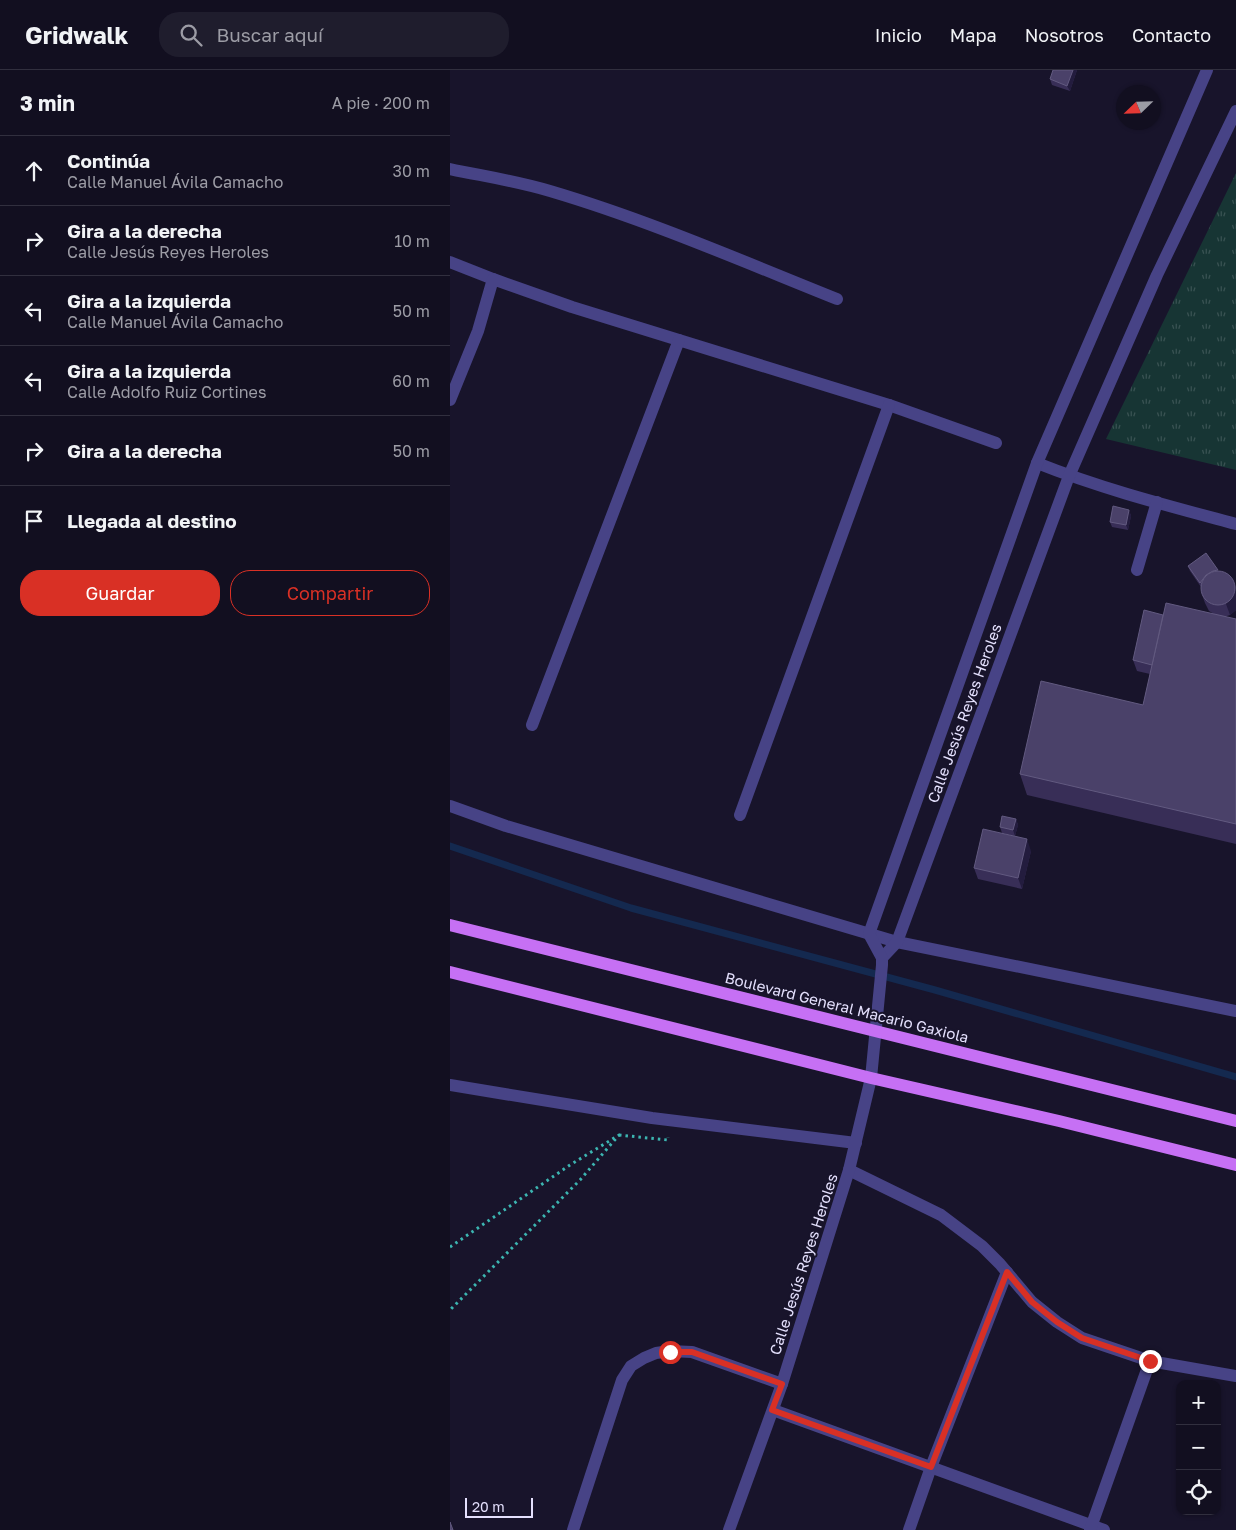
<!DOCTYPE html>
<html lang="es">
<meta charset="utf-8">
<style>
body{margin:0;font-family:"Golos Text",sans-serif;background:#1f1d2d;color:#f1f3f6}
.controls{position:absolute;right:15px;bottom:15px;display:grid;overflow:hidden;border-radius:10px;box-shadow:0 1px 4px #0004}
.controls button{width:45px;height:45px;display:grid;place-items:center;padding:0;border:0;border-bottom:1px solid #312f3e;background:#120f20;color:#f1f3f6;font:25px sans-serif}
.compass{position:absolute;left:666px;top:15px;width:45px;height:45px;border-radius:50%;background:#120f20;box-shadow:0 1px 4px #0004;rotate:247deg}
.scale{position:absolute;left:15px;bottom:12px;width:68px;box-sizing:border-box;padding-left:5px;border:2px solid #e4e0fd;border-top:0;font-size:14px;line-height:18px;white-space:nowrap;color:#e4e0fd;-webkit-text-stroke:4px #18142b;paint-order:stroke}
.stop{position:absolute;width:15px;height:15px;margin:-11px;border:4px solid #d93025;border-radius:50%;background:#fff}
.stop.end{background:#d93025;border-color:#fff;box-shadow:0 1px 5px #0008}
.list{margin:0;padding:0;list-style:none}
h2{display:flex;justify-content:space-between;align-items:center;height:65px;margin:0;padding:0 20px;font-size:21px}
h2 small{font-size:16px;font-weight:400;color:#9c9ca5}
.list li{display:grid;grid-template-columns:32px 1fr auto;gap:15px;align-items:center;box-sizing:border-box;height:70px;padding:0 20px;border-top:1px solid #312f3e}
.list b{display:block;font-size:19px;white-space:nowrap}
.list p{margin:0;font-size:16px;white-space:nowrap;color:#9c9ca5}
.list em{font-size:16px;font-style:normal;color:#9c9ca5}
.actions{display:flex;gap:10px;padding:15px 20px}
.actions a{flex:1;padding:11px 0;border:1px solid #d93025;border-radius:20px;text-align:center;font-size:18px;color:#d93025}
.actions .main{background:#d93025;color:#fff}
.icon{flex:none;width:28px;height:28px;fill:none;stroke:currentColor;stroke-width:2;stroke-linecap:round;stroke-linejoin:round}
.map{position:relative;flex:none;width:786px;height:1460px;overflow:hidden}
header{display:flex;align-items:center;gap:30px;box-sizing:border-box;height:70px;padding:0 25px;background:#120f20;border-bottom:1px solid #312f3e}
header strong{font-size:24px}
nav{display:flex;gap:28px;margin-inline-start:auto;font-size:18px}
.search{width:350px;height:45px;background:#1f1d2d;display:flex;align-items:center;gap:12px;box-sizing:border-box;padding:0 18px;border-radius:20px;color:#9c9ca5;font-size:19px}
main{display:flex}
aside{flex:1;background:#120f20}
.map>svg:first-child{display:block}
.grass{fill:url(#grass-tufts)}
.lines{fill:none;stroke-linecap:round;stroke-linejoin:round}
.stream{stroke:#14294f;stroke-width:7}
.path{stroke:#3cb5b1;stroke-width:3;stroke-dasharray:2.5 4;stroke-linecap:butt}
.minor{stroke:#474386;stroke-width:12}
.major{stroke:#c670f4;stroke-width:12}
.wall{fill:#382e57}
.shaded-wall{fill:#231c3e}
.building{fill:#4a4169;stroke:#625a80}
.route{stroke:#d93025;stroke-width:6}
.labels{text-anchor:middle;dominant-baseline:central;stroke-width:4;stroke-linejoin:round;paint-order:stroke}
.street-label{font-size:15px;fill:#e4e0fd;stroke:#18142b}
</style>
<header>
<strong>Gridwalk</strong>
<div class="search"><svg class="icon" aria-label="search" viewBox="0 0 24 24"><circle cx="10" cy="10" r="6"/><path d="M15 15l6 6"/></svg>Buscar aquí</div>
<nav><a>Inicio</a><a>Mapa</a><a>Nosotros</a><a>Contacto</a></nav>
</header>
<main>
<aside>
<h2>3 min<small>A pie · 200 m</small></h2>
<ul class="list">
<li><svg class="icon" aria-label="ahead" viewBox="0 0 24 24"><path d="M12 20V5M6 11l6-6 6 6"/></svg><div><b>Continúa</b><p>Calle Manuel Ávila Camacho</p></div><em>30 m</em></li>
<li><svg class="icon" aria-label="right" viewBox="0 0 24 24"><path d="M7 20v-9h11M14 6l5 5-5 5"/></svg><div><b>Gira a la derecha</b><p>Calle Jesús Reyes Heroles</p></div><em>10 m</em></li>
<li><svg class="icon" aria-label="left" viewBox="0 0 24 24"><path d="M17 20v-9H6M10 6l-5 5 5 5"/></svg><div><b>Gira a la izquierda</b><p>Calle Manuel Ávila Camacho</p></div><em>50 m</em></li>
<li><svg class="icon" aria-label="left" viewBox="0 0 24 24"><path d="M17 20v-9H6M10 6l-5 5 5 5"/></svg><div><b>Gira a la izquierda</b><p>Calle Adolfo Ruiz Cortines</p></div><em>60 m</em></li>
<li><svg class="icon" aria-label="right" viewBox="0 0 24 24"><path d="M7 20v-9h11M14 6l5 5-5 5"/></svg><div><b>Gira a la derecha</b></div><em>50 m</em></li>
<li><svg class="icon" aria-label="arrive" viewBox="0 0 24 24"><path d="M6 21V4h12l-3 4 3 4H6"/></svg><div><b>Llegada al destino</b></div></li>
</ul>
<div class="actions"><a class="main">Guardar</a><a>Compartir</a></div>
</aside>
<div class="map">
<svg width="786" height="1460" viewBox="0 0 786 1460">
<defs>
<pattern id="grass-tufts" width="24" height="20" patternUnits="userSpaceOnUse" patternTransform="scale(1.25)"><rect width="24" height="20" fill="#173534"/><path d="M3 7l-1-3M5 7V3M7 7l1-3M15 17l-1-3M17 17v-4M19 17l1-3" fill="none" stroke="#395252"/></pattern>
</defs>
<rect width="100%" height="100%" fill="#18142b"/>
<path class="grass" d="M 786,103 L 786,400 L 656,369 Z"/>
<g class="lines">
<path class="stream" d="M 0,776 L 181,838 L 485,920 L 786,1007"/>
<g class="path">
<path d="M 169,1065 L 218,1070 L 218,1067"/>
<path d="M 0,1177 L 120,1095 L 169,1065 L 130,1110 L 0,1240"/>
</g>
<g class="minor">
<path d="M 0,99 C 33,106 67,111 100,121 C 198,150 292,191 387,229"/>
<path d="M 0,192 L 43,209"/>
<path d="M 0,330 L 28,261 L 43,209 L 122,237 L 439,335 L 546,373"/>
<path d="M 587,393 C 652,419 719,436 786,454"/>
<path d="M 687,500 L 707,432"/>
<path d="M 82,655 L 229,270"/>
<path d="M 0,736 L 56,756 L 447,872 L 786,941"/>
<path d="M 290,745 L 439,335"/>
<path d="M 432,888 L 447,872 L 619,406 L 707,205 L 786,41"/>
<path d="M 0,1015 L 202,1048 L 406,1073"/>
<path d="M 399,1100 L 491,1145 L 532,1176 L 550,1194 L 582,1232 L 607,1252 L 632,1268 L 700,1291 L 786,1306"/>
<path d="M 323,1340 L 654,1460"/>
<path d="M 123,1460 L 172,1310 L 181,1296 L 194,1288 L 206,1283 L 220,1281 L 242,1282 L 332,1314"/>
<path d="M 279,1460 L 332,1314 L 399,1100 L 421,1008 L 432,895 L 432,888 L 419,864 L 587,393 L 757,0"/>
<path d="M 459,1460 L 481,1397 L 557,1202"/>
<path d="M 640,1460 L 700,1291"/>
</g>
<g class="major">
<path d="M 0,855 L 786,1051"/>
<path d="M 0,902 L 421,1008 L 609,1051 L 786,1095"/>
</g>
</g>
<g class="wall">
<path d="M 627,0 L 620,21 L 602,15 L 600,9 Z"/>
<path d="M 679,440 L 681,446 L 678,460 L 662,457 L 660,452 Z"/>
<path d="M 738,496 L 769,501 L 783,509 L 786,518 L 786,540 L 780,545 L 774,547 L 786,549 L 786,774 L 577,725 L 570,704 L 693,635 L 700,604 L 687,601 L 683,590 L 713,545 L 764,544 L 759,541 L 755,533 L 751,522 L 751,517 L 740,501 Z"/>
<path d="M 566,749 L 568,755 L 565,766 L 552,763 L 550,757 Z"/>
<path d="M 581,781 L 572,819 L 528,809 L 524,798 Z"/>
</g>
<g class="shaded-wall">
<path d="M 623,0 L 627,0 L 620,21 L 617,16 Z"/>
<path d="M 679,440 L 681,446 L 678,460 L 676,455 Z"/>
<path d="M 785,515 L 786,518 L 786,540 L 780,545 L 776,534 Z"/>
<path d="M 566,749 L 568,755 L 565,766 L 563,760 Z"/>
<path d="M 577,769 L 581,781 L 572,819 L 568,808 Z"/>
</g>
<g class="building">
<path d="M 603,0 L 623,0 L 617,16 L 600,9 Z"/>
<path d="M 663,436 L 679,440 L 676,455 L 660,452 Z"/>
<path d="M 756,483 L 768,500 L 763,501 L 756,505 L 750,513 L 738,496 Z"/>
<circle cx="768" cy="518" r="17"/>
<path d="M 716,533 L 786,549 L 786,754 L 570,704 L 591,611 L 693,635 Z"/>
<path d="M 694,540 L 713,545 L 702,595 L 683,590 Z"/>
<path d="M 552,746 L 566,749 L 563,760 L 550,757 Z"/>
<path d="M 533,759 L 577,769 L 568,808 L 524,798 Z"/>
<path d="M 0,1452 L 3,1460 L 0,1460 Z"/>
</g>
<g class="lines">
<path class="route" d="M 220,1282 L 242,1282 L 332,1314 L 322,1340 L 481,1397 L 557,1202 L 582,1232 L 607,1252 L 632,1268 L 700,1291"/>
</g>
<g class="labels">
<g class="street-label">
<text transform="translate(514 643) rotate(-70)">Calle Jesús Reyes Heroles</text>
<text transform="translate(397 937) rotate(14)">Boulevard General Macario Gaxiola</text>
<text transform="translate(353 1194) rotate(-72)">Calle Jesús Reyes Heroles</text>
</g>
</g>
</svg>
<div class="controls">
<button>+</button>
<button>−</button>
<button><svg class="icon" aria-label="locate" viewBox="0 0 24 24"><circle cx="12" cy="12" r="6"/><path d="M12 2v4M12 18v4M2 12h4M18 12h4"/></svg></button>
</div>
<svg class="compass" viewBox="-18 -18 36 36"><path d="M0-13l5 13h-10z" fill="#e53935"/><path d="M0 13l5-13h-10z" fill="#9c9ca5"/></svg>
<div class="scale">20 m</div>
<div class="stop" style="left:220px;top:1282px"></div>
<div class="stop end" style="left:700px;top:1291px"></div>
</div>
</main>
